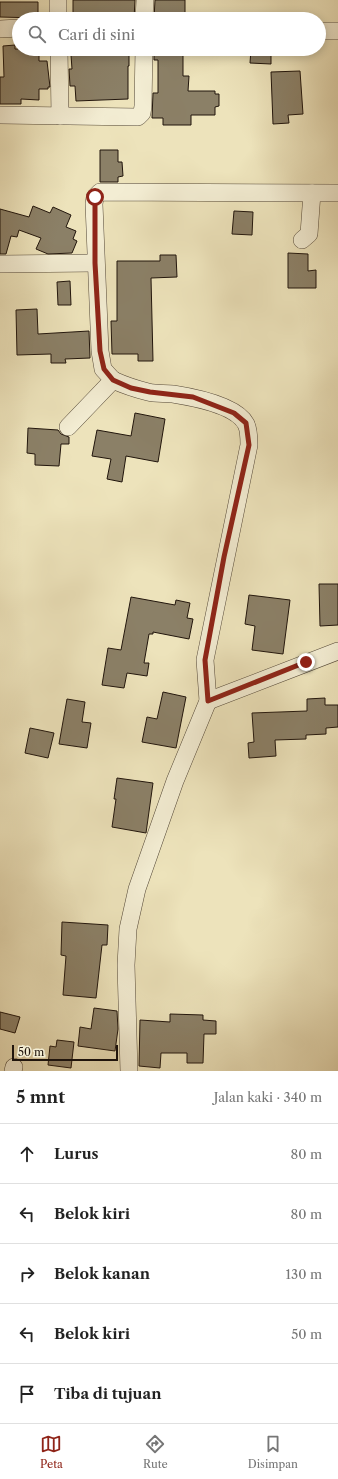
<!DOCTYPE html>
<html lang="id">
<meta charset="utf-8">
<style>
body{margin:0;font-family:"Libre Caslon Text",serif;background:#f2f2f2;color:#222}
.scale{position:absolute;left:12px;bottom:10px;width:106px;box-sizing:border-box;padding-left:4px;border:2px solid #21150c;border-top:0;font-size:11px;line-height:14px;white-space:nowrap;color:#21150c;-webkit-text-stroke:3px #f3edd3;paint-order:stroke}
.stop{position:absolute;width:12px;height:12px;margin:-9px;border:3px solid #8f2418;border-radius:50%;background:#fff}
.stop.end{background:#8f2418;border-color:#fff;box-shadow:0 1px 4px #0008}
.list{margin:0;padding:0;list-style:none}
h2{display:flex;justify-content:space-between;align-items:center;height:52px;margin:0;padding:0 16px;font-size:17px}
h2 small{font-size:13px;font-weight:400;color:#767676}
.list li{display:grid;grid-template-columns:26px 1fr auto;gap:12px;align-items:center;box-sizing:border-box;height:60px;padding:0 16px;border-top:1px solid #e0e0e0}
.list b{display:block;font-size:15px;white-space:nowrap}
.list em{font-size:13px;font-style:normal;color:#767676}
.icon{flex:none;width:22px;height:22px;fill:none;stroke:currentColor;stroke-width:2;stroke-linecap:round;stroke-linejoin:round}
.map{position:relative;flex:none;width:338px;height:1071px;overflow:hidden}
.search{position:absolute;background:#fff;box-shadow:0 2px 10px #0003;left:12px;right:12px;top:12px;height:44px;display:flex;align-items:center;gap:10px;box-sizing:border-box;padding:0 14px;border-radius:22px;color:#767676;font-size:15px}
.sheet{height:352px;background:#fff}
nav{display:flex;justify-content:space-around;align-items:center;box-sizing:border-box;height:56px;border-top:1px solid #e0e0e0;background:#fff;font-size:11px;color:#767676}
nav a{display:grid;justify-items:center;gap:2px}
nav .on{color:#8f2418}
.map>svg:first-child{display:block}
.building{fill:#8b8067;stroke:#21150c}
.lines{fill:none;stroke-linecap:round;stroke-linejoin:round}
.minor-casing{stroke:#544838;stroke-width:18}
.minor{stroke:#f3edd3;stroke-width:17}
.route{stroke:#8f2418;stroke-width:5}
</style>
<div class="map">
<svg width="338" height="1071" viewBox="0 0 338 1071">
<rect width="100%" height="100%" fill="#ede3bb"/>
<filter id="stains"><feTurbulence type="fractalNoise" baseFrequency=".005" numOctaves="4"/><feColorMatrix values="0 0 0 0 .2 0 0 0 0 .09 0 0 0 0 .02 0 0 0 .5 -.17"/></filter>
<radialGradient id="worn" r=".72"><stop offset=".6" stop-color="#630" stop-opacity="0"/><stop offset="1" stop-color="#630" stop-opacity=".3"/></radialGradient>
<g class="building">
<path d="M 73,0 L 135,0 L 134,19 L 73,19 Z"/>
<path d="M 155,0 L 185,0 L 185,19 L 154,19 Z"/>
<path d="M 0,2 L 38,2 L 38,18 L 0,17 Z"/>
<path d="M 15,45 L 15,49 L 39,49 L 39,61 L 47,61 L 50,87 L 48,87 L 48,89 L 39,89 L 39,100 L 21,99 L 21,104 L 0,104 L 0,77 L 4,77 L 3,46 Z"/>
<path d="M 74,49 L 97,49 L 97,52 L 129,52 L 129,66 L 128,66 L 128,99 L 76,101 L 75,86 L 70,86 L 69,69 L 72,69 L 71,55 L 74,55 Z"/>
<path d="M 154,49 L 183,49 L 183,76 L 189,76 L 188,91 L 215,91 L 215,94 L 219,94 L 219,106 L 215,107 L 215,115 L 191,115 L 191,125 L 163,125 L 163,118 L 152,118 L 153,93 L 158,93 L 158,60 L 154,60 Z"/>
<path d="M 251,49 L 271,49 L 271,64 L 250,63 Z"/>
<path d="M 300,71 L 303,114 L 288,115 L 289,123 L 273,124 L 271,72 Z"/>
<path d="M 100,150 L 118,150 L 118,162 L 122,162 L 123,176 L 118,177 L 118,182 L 100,182 Z"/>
<path d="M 33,206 L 50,213 L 53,207 L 71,215 L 66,227 L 76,231 L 73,239 L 77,241 L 72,253 L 48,254 L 36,249 L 41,238 L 19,230 L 17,237 L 11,236 L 6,254 L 0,254 L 0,209 L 29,217 Z"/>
<path d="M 234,211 L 253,212 L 252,235 L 232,234 Z"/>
<path d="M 288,253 L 308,254 L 308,271 L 316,270 L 316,288 L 288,288 Z"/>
<path d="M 160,255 L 176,255 L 177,277 L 151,278 L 153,361 L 138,361 L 138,354 L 112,354 L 111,321 L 117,321 L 117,261 L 160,261 Z"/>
<path d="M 70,281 L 71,305 L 58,305 L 57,282 Z"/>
<path d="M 37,309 L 38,334 L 89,331 L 90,358 L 65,359 L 66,363 L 51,363 L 51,354 L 17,355 L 16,310 Z"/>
<path d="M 135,413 L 165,419 L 158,462 L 126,456 L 122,482 L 107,479 L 111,459 L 92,456 L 97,430 L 131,436 Z"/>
<path d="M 28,428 L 58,430 L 61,434 L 69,437 L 69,444 L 61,444 L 59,466 L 35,465 L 35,454 L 27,453 Z"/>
<path d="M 319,584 L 338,584 L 338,625 L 320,626 Z"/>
<path d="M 249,595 L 290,600 L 283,654 L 252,650 L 255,626 L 245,624 Z"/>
<path d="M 131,597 L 175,605 L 176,600 L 190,603 L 187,618 L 193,619 L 189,639 L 153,632 L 153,634 L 149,634 L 144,663 L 149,663 L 147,676 L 127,673 L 124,688 L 102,685 L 108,648 L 121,650 Z"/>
<path d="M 163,692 L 186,697 L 176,748 L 142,742 L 147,717 L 157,719 Z"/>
<path d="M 325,698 L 325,705 L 338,705 L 338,727 L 326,728 L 326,734 L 306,735 L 306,739 L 275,740 L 276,756 L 249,758 L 248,743 L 254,742 L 252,713 L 307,711 L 307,699 Z"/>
<path d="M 67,699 L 85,702 L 82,722 L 91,723 L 87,748 L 59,744 Z"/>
<path d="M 30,728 L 54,733 L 48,758 L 25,753 Z"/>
<path d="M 117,778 L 153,783 L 146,833 L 112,827 L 116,799 L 114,799 Z"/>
<path d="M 62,922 L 108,925 L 107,945 L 102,945 L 96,998 L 63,995 L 66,956 L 61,955 Z"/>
<path d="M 94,1008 L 117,1011 L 118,1029 L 115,1051 L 78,1046 L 80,1027 L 91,1029 Z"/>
<path d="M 0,1012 L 20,1017 L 15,1033 L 0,1029 Z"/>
<path d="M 170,1014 L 203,1015 L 203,1020 L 216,1021 L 216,1034 L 204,1034 L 203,1063 L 187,1063 L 187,1053 L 161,1053 L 160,1068 L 139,1066 L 140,1020 L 170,1022 Z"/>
<path d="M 57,1040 L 74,1042 L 71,1068 L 48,1065 L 50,1046 L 56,1047 Z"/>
</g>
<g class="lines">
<defs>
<g id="minor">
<path d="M 58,19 L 58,0"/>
<path d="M 144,19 L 145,0"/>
<path d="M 0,29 L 19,28"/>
<path d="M 319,31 L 338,31"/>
<path d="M 59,49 L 60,116"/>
<path d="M 0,115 L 138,117 L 142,113 L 143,106 L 144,49"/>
<path d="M 302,240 L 309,234 L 312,193"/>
<path d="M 0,264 L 95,263"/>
<path d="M 113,380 C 124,385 136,389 148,392 C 156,394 164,393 173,394 C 192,397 236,405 246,424 C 249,430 249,438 249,445 L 205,660 L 208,701 L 175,781 L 137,889 L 128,929 L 126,965 L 129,1071"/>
<path d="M 68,427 L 113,380 L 103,369 L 100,351 L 94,204 L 95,197 L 100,192 L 338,193"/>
<path d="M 208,701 L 338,651"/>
<path d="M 13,1071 L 14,1067"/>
</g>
</defs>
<use href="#minor" class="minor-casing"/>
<use href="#minor" class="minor"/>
</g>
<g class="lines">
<path class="route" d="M 95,197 L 95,263 L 100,351 L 104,369 L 113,380 L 131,388 L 150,392 L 193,397 L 234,413 L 246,423 L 249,445 L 224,557 L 205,660 L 208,701 L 306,662"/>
</g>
<rect width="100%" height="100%" filter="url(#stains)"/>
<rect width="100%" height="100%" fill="url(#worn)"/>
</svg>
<div class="scale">50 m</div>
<div class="stop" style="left:95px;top:197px"></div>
<div class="stop end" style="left:306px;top:662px"></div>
<div class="search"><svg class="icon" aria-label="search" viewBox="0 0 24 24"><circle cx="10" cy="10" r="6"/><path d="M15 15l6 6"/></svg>Cari di sini</div>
</div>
<section class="sheet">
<h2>5 mnt<small>Jalan kaki · 340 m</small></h2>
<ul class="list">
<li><svg class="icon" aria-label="ahead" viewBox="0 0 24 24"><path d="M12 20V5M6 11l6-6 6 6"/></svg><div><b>Lurus</b></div><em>80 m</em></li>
<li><svg class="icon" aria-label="left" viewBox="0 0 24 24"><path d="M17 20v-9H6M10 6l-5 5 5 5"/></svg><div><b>Belok kiri</b></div><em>80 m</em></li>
<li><svg class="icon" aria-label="right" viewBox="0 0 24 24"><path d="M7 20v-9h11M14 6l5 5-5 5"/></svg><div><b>Belok kanan</b></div><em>130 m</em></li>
<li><svg class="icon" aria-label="left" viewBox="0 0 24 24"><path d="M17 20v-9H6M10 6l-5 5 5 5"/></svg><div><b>Belok kiri</b></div><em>50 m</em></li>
<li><svg class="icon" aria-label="arrive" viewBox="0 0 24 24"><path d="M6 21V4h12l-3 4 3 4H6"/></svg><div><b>Tiba di tujuan</b></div></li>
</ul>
</section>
<nav>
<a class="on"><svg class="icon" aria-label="map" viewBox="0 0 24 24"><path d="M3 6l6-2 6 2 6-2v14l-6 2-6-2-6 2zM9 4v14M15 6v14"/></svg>Peta</a>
<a><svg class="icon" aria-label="directions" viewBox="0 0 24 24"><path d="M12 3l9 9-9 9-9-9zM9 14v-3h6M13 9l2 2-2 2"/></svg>Rute</a>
<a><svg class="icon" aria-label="saved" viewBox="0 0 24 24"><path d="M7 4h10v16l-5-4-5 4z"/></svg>Disimpan</a>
</nav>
